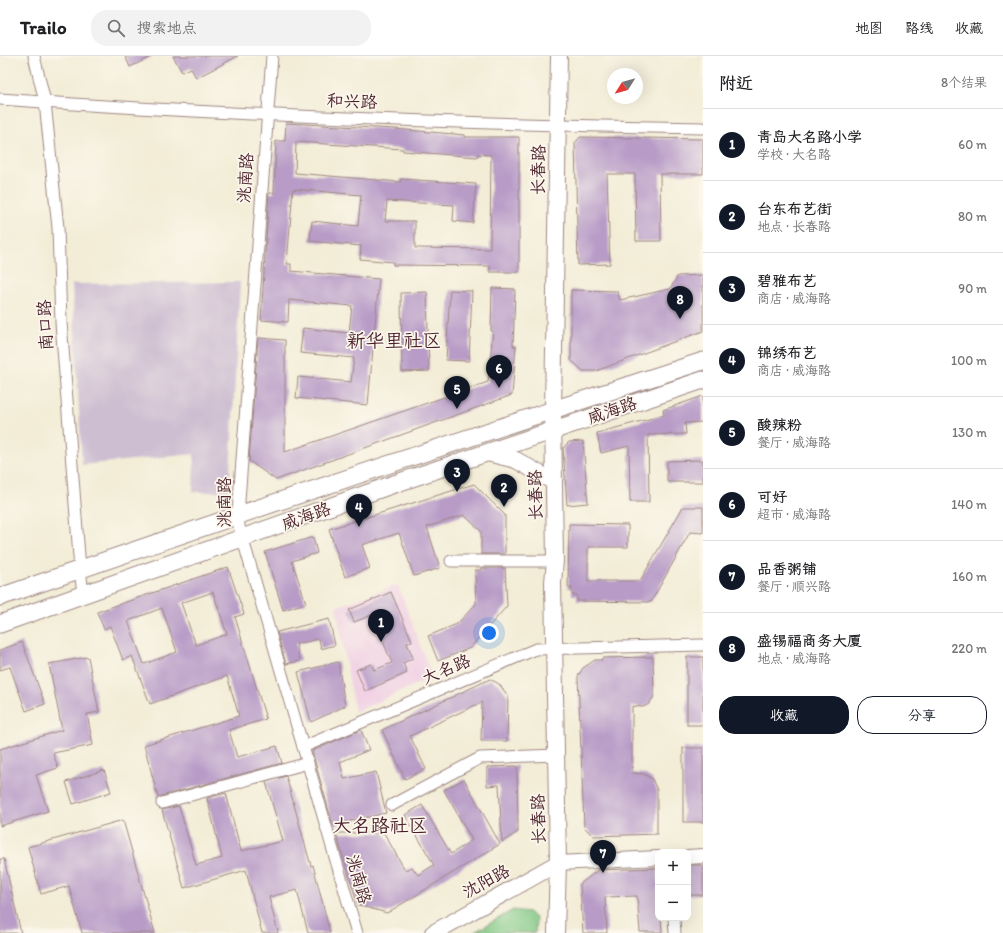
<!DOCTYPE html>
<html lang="zh">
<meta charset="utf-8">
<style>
body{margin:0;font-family:Itim,"LXGW WenKai TC",sans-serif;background:#f2f2f2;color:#202124}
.controls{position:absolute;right:12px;bottom:12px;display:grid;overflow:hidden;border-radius:8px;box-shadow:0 4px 16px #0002}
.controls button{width:36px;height:36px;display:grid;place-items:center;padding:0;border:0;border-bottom:1px solid #e0e0e0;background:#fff;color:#202124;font:20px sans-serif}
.compass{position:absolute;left:607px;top:12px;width:36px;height:36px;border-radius:50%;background:#fff;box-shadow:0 4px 16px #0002;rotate:233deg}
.you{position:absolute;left:489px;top:577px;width:14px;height:14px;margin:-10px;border:3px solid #fff;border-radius:50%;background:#1a73e8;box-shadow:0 0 0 6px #1a73e833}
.badge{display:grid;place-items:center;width:26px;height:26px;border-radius:50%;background:#111827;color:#fff;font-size:13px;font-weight:700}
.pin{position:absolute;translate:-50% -33px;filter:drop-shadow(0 1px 2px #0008)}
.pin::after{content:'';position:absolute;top:21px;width:14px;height:12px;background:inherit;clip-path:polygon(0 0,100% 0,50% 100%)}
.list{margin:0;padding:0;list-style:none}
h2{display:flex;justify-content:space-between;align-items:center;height:52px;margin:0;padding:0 16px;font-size:17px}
h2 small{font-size:13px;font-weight:400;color:#757577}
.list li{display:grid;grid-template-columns:26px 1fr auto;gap:12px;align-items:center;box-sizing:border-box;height:72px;padding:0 16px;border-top:1px solid #e0e0e0}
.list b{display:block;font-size:15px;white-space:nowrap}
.list p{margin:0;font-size:13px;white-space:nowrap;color:#757577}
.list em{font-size:13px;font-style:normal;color:#757577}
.actions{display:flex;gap:8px;padding:12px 16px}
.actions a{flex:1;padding:9px 0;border:1px solid #111827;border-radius:16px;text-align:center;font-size:14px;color:#111827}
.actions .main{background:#111827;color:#fff}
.icon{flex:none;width:22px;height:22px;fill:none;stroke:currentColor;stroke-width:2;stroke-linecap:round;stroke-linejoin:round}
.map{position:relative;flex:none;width:703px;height:877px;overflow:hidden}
header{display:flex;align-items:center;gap:24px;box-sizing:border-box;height:56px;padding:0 20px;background:#fff;border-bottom:1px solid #e0e0e0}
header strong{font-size:19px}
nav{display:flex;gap:22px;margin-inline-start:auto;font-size:14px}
.search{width:280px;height:36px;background:#f2f2f2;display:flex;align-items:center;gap:10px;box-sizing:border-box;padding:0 14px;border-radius:16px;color:#757577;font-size:15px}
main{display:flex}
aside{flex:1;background:#fff}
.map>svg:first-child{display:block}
.built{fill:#f1d0e3}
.industrial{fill:#cebed1}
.green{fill:#7fc783;stroke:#647357}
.building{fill:#b89cc7;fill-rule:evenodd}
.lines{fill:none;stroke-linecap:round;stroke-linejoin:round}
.minor-casing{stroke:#9e8681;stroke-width:13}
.tertiary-casing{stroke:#9e8681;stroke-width:16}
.secondary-casing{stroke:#9e8681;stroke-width:18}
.primary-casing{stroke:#9e8681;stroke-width:19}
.minor{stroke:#fff;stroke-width:11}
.tertiary{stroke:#fff;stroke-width:14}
.secondary{stroke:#fff;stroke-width:16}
.primary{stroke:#fff;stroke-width:17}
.labels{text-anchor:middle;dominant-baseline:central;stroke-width:3.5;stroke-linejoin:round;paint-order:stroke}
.street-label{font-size:17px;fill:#4a1f2b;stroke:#fbf7ec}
.quarter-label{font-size:19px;fill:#4a1f2b;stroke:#fbf7ec}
</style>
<header>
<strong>Trailo</strong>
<div class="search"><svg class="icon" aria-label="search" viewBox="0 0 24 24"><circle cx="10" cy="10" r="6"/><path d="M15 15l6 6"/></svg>搜索地点</div>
<nav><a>地图</a><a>路线</a><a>收藏</a></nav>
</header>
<main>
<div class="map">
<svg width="703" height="877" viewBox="0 0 703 877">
<rect width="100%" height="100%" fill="#fbf7ec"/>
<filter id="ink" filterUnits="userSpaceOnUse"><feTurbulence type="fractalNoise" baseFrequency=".025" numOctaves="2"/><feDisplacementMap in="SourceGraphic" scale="8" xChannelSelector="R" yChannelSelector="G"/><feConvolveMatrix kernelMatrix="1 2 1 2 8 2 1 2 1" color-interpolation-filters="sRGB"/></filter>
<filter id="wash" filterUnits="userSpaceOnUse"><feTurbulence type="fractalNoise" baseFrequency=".012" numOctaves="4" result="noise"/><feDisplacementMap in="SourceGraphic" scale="16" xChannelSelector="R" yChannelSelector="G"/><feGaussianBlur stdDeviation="0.9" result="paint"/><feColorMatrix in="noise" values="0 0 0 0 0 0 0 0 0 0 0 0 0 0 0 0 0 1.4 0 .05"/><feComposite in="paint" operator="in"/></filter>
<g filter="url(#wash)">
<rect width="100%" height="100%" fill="#f3edd7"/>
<path class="built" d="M 398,529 L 432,621 L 355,656 L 336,551 Z"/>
<path class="industrial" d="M 240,226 L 229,436 L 193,436 L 194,398 L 82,409 L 72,228 Z"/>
<path class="green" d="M 513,854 L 529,856 L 536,863 L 535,877 L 473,877 Z"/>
<g id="blocks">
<g class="building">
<path d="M 125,0 L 153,0 L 130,11 Z"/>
<path d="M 173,0 L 238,0 L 196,22 L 191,12 L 182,16 Z"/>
<path d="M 286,67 L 395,73 L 465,79 L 465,81 L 519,81 L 519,216 L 490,216 L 490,210 L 393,209 L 393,206 L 360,203 L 361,190 L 310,185 L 312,165 L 358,170 L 361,139 L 293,133 L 287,208 L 291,208 L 291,215 L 379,223 L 368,349 L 296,342 L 298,321 L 351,326 L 354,302 L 300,297 L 303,272 L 349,277 L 352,250 L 289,244 L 288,266 L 261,264 L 269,137 L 274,137 L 276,85 L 285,85 ZM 296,86 L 403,93 L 403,95 L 477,101 L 478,98 L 491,99 L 490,193 L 415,192 L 415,165 L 385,165 L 387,145 L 454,149 L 453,165 L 473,167 L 476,128 L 401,123 L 400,126 L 295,117 Z"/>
<path d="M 580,81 L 703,83 L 703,118 L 660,118 L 661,185 L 636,185 L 635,118 L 607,118 L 610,208 L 578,209 L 575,87 Z"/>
<path d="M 703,219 L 703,275 L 596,315 L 583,315 L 571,304 L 571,234 L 617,235 L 620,244 L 670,233 L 678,220 Z"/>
<path d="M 492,232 L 515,233 L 513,290 L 516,290 L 512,339 L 276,424 L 249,405 L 258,282 L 285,284 L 285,396 L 488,326 L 493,275 L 491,275 Z"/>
<path d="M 450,234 L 472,235 L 469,305 L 446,304 Z"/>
<path d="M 427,236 L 429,315 L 402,316 L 401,237 Z"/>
<path d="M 703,340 L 703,366 L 685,367 L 686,378 L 648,379 L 649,446 L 630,446 L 629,390 L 601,397 L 597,377 L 664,359 L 663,354 Z"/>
<path d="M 583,385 L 588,447 L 567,449 L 563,392 L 569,386 Z"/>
<path d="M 703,404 L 703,426 L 667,426 L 667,405 Z"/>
<path d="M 474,428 L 505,459 L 505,498 L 481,498 L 481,475 L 464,459 L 427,471 L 440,512 L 414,520 L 399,477 L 362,489 L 370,512 L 345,521 L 329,473 Z"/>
<path d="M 683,451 L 703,451 L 703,477 L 690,476 L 651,546 L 577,545 L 577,539 L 572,539 L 572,532 L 568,532 L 569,468 L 628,469 L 628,491 L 588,491 L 588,525 L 640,525 Z"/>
<path d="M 313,481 L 317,497 L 292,505 L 306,547 L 283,554 L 265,496 Z"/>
<path d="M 228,511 L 244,558 L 235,561 L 266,663 L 229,674 L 237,701 L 277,690 L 282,707 L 158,741 L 144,689 L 239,660 L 227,620 L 150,648 L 132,600 L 123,604 L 110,570 L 104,573 L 97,556 ZM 213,536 L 227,578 L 196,589 L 181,547 ZM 162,552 L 177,596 L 144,608 L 128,565 Z"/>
<path d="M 481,512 L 505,512 L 507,550 L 470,592 L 438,605 L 428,580 L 457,568 L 476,548 L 475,514 L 481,514 Z"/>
<path d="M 391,536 L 412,585 L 407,587 L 413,602 L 403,607 L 407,617 L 365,635 L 356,614 L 371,608 L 374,614 L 392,607 L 372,559 L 354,566 L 349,554 Z"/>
<path d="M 329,563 L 335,589 L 321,593 L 319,583 L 296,588 L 300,605 L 286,608 L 277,576 Z"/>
<path d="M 22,586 L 45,648 L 26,655 L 10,611 L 0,614 L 0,594 Z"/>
<path d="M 88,601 L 99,656 L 87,658 L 93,689 L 53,697 L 58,712 L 36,719 L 48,755 L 0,770 L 0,693 L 62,674 L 49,608 Z"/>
<path d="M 653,601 L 654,640 L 649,648 L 643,651 L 632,650 L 632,717 L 644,718 L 652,723 L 657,734 L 657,778 L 593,780 L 584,771 L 578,620 L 583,612 L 595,604 L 602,604 L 602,602 Z"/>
<rect x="687" y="601" width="16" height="68"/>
<path d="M 338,606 L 345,650 L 311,666 L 298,616 Z"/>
<path d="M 490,623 L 499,628 L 508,640 L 507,685 L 481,685 L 482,646 L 410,680 L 426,713 L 405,723 L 382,674 Z"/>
<path d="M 361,674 L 369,694 L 340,706 L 344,723 L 376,716 L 386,757 L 333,769 L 312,695 Z"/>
<rect x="683" y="692" width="20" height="74"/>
<path d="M 517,710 L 518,776 L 502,786 L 499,729 L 487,730 L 487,711 Z"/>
<path d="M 104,714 L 111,736 L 73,748 L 66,726 Z"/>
<path d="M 286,720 L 311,810 L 313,809 L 330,877 L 308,877 L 297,834 L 269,841 L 278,877 L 262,877 L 246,814 L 184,832 L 162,754 L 179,750 L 196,809 L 222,802 L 207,742 L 226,737 L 241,795 L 283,785 L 266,726 Z"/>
<path d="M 464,723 L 500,788 L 387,857 L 358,849 L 336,777 L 384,777 L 405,814 L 412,811 L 418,819 L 434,809 L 405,759 L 422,749 L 451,798 L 472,784 L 444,734 Z"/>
<path d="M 123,764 L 155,877 L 82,877 L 69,830 L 41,838 L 28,791 Z"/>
<path d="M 0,803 L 4,803 L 21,877 L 0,877 Z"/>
<rect x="688" y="809" width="15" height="30"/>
<path d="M 658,812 L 658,862 L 661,862 L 662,876 L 640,876 L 637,840 L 605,841 L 607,877 L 583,877 L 580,828 L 598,814 Z"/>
</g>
</g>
</g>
<g filter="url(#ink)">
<use href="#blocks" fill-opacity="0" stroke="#9e8681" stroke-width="1"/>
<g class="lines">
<defs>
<g id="minor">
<path d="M 34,0 L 45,46 L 58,172 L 61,266 L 80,513 L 83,538"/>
<path d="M 272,0 L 238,458 L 239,470 L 357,877"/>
<path d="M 0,43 C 234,60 469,68 703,72"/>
<path d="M 451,505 L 555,505"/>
<path d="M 303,691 L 536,593 L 703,589"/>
<path d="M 162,747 L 308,707"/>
<path d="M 392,749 L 480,702 L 557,699"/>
<path d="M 674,862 L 675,877"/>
</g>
<g id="tertiary">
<path d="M 688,801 L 703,800"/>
<path d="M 558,807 L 658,802"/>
</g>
<g id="secondary">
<path d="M 487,397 L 516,404 L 554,426"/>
<path d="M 433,877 L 558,807"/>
<path d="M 556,877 L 558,807 L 553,526 L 555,505 L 553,354 L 559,0"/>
</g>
<g id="primary">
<path d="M 0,541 C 233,460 468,381 703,305"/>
<path d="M 0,568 L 391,429 L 703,324"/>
</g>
</defs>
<use href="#minor" class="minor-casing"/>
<use href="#tertiary" class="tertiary-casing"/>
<use href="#secondary" class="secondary-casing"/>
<use href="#primary" class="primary-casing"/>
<use href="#minor" class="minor"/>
<use href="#tertiary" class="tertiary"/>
<use href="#secondary" class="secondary"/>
<use href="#primary" class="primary"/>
</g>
</g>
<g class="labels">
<g class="street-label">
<text transform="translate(352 45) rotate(2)">和兴路</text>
<text transform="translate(538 114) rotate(-89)">长春路</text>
<text transform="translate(245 122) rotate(-86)">洮南路</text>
<text transform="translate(45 269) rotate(-93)">南口路</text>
<text transform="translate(612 354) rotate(-19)">威海路</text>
<text transform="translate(535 439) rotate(-91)">长春路</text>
<text transform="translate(224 446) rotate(-90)">洮南路</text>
<text transform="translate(306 460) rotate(-20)">威海路</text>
<text transform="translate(446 613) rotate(-23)">大名路</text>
<text transform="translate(538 763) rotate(-91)">长春路</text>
<text transform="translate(359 823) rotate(74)">洮南路</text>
<text transform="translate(486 825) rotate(-29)">沈阳路</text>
</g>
<g class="quarter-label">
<text x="394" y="284">新华里社区</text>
<text x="380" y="769">大名路社区</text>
</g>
</g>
</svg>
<div class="controls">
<button>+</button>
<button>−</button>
</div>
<svg class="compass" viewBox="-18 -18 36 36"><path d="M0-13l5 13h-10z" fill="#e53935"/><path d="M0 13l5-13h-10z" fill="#757577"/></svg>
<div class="you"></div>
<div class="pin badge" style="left:381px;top:586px">1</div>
<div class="pin badge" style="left:504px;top:451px">2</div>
<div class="pin badge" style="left:457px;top:436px">3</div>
<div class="pin badge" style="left:359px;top:471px">4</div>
<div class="pin badge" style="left:457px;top:353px">5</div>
<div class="pin badge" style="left:499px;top:332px">6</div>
<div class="pin badge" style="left:603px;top:817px">7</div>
<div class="pin badge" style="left:680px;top:263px">8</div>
</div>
<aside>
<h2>附近<small>8个结果</small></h2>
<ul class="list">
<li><span class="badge">1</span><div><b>青岛大名路小学</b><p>学校 · 大名路</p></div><em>60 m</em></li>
<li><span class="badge">2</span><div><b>台东布艺街</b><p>地点 · 长春路</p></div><em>80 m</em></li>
<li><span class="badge">3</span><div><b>碧雅布艺</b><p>商店 · 威海路</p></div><em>90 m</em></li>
<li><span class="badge">4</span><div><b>锦绣布艺</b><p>商店 · 威海路</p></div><em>100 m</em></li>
<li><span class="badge">5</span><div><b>酸辣粉</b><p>餐厅 · 威海路</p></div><em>130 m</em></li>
<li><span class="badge">6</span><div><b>可好</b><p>超市 · 威海路</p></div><em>140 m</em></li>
<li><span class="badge">7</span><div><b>品香粥铺</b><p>餐厅 · 顺兴路</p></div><em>160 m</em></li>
<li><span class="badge">8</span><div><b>盛锡福商务大厦</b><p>地点 · 威海路</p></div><em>220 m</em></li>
</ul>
<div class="actions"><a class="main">收藏</a><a>分享</a></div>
</aside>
</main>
